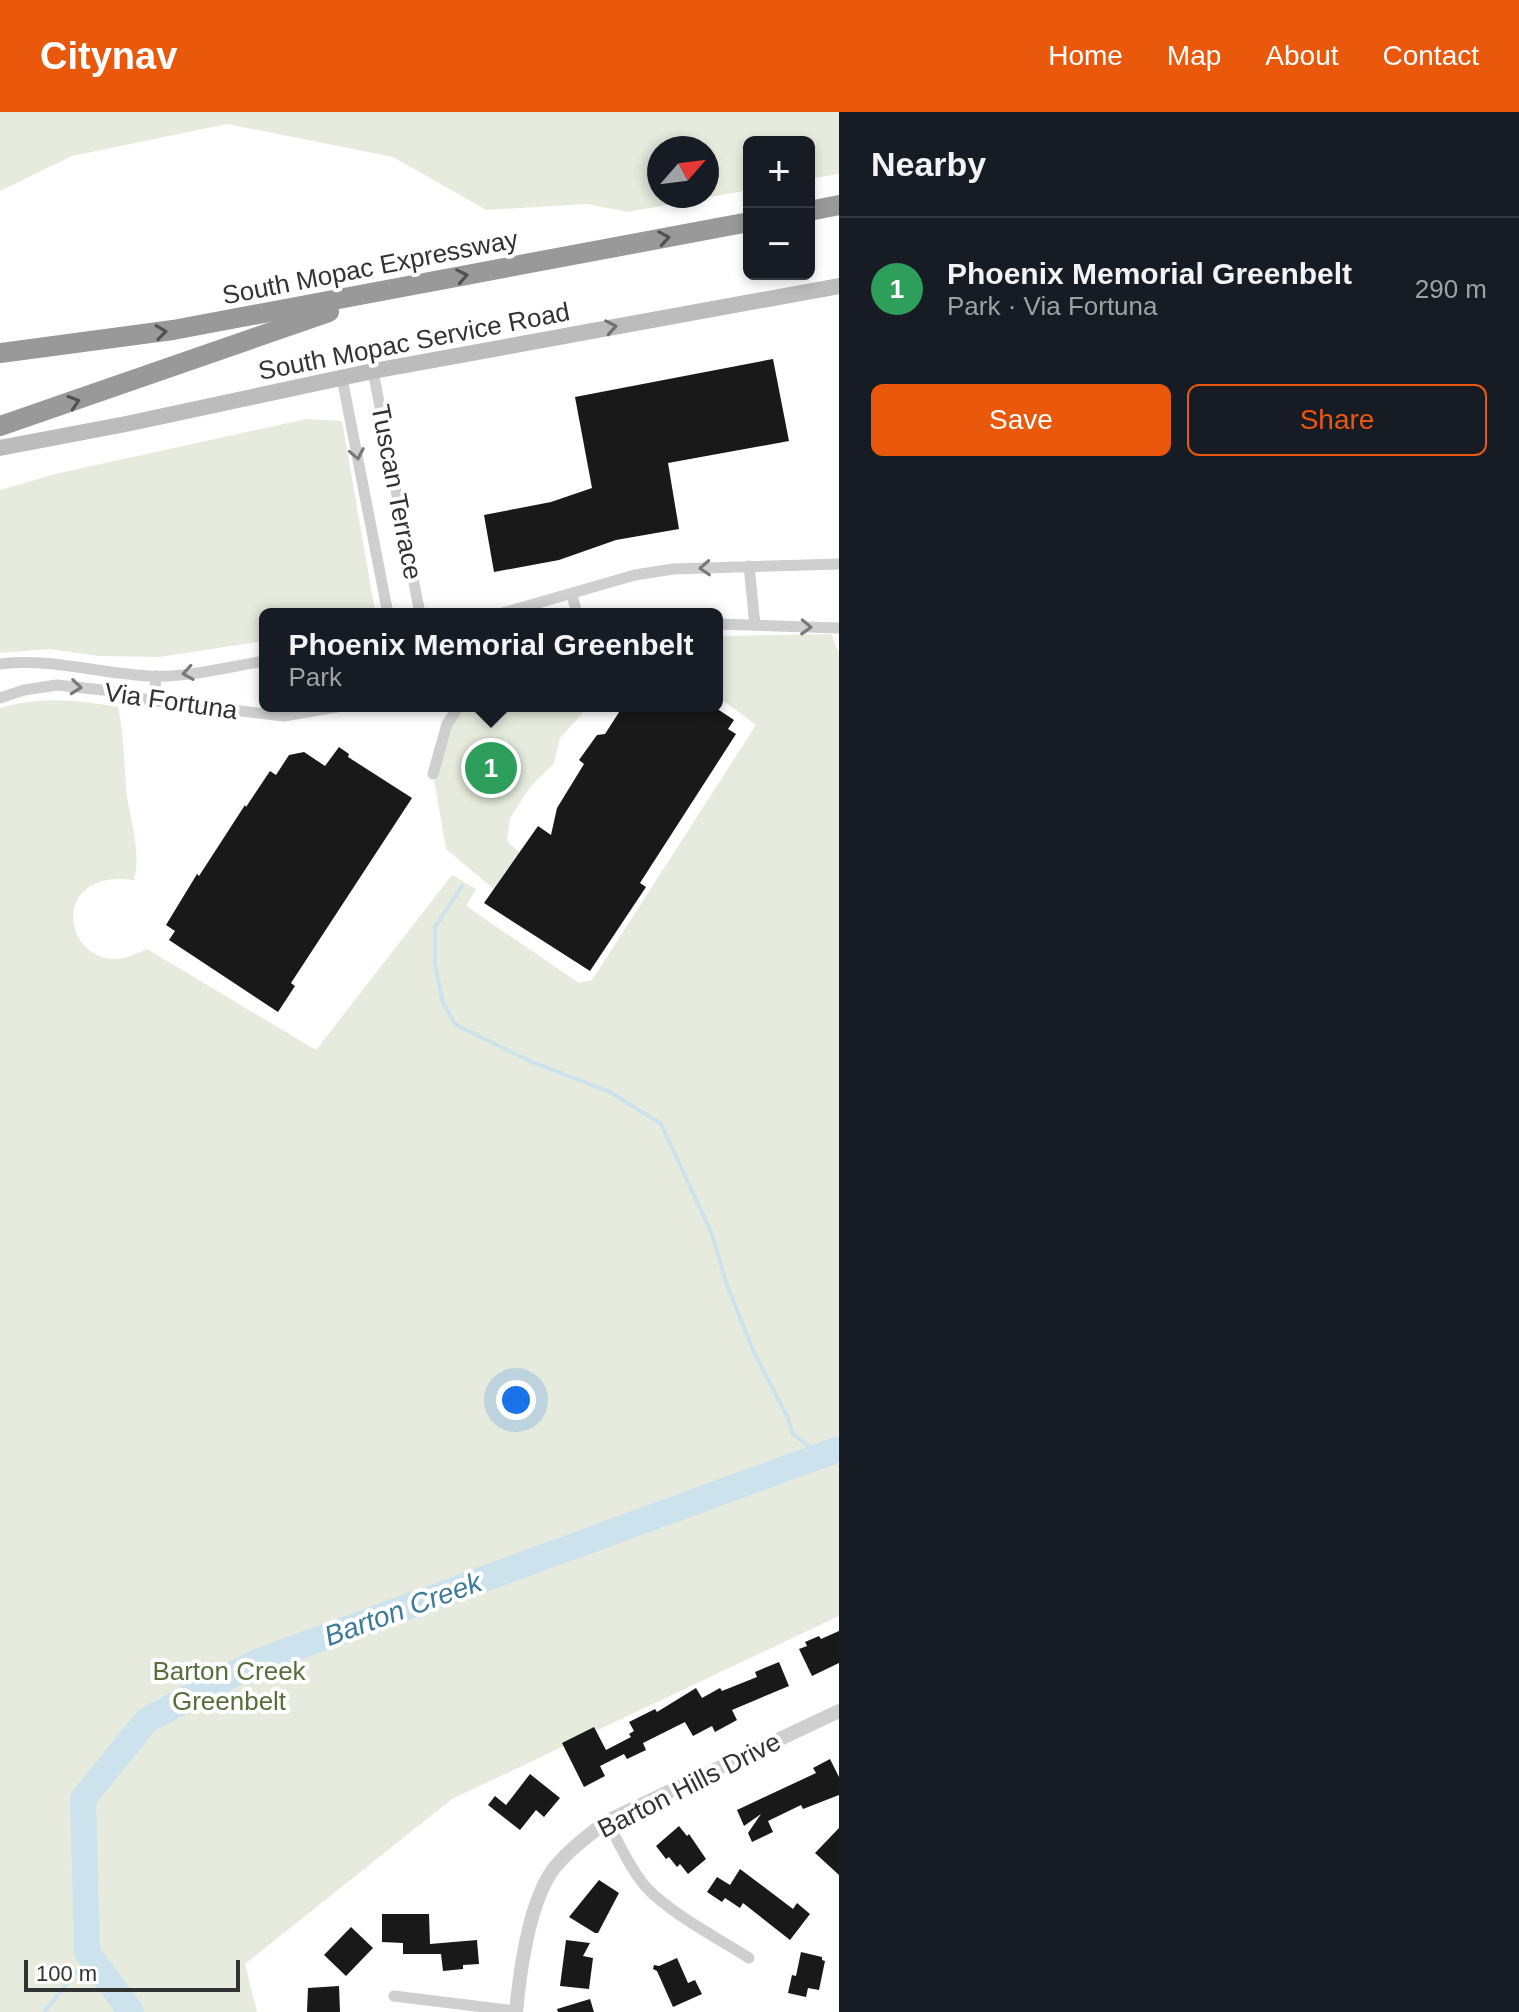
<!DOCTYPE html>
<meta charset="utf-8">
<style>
body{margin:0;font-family:Arial,sans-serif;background:#242831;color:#f1f3f6}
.controls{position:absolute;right:24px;top:24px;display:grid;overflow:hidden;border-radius:12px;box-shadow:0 4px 12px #0003}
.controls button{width:72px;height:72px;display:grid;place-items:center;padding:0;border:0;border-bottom:2px solid #363941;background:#171b24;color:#f1f3f6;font:40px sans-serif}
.compass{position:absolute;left:647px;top:24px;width:72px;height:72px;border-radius:50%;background:#171b24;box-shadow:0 4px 12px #0003;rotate:62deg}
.scale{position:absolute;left:24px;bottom:20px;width:216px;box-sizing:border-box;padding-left:8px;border:4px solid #323232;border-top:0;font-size:22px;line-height:28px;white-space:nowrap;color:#323232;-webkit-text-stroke:6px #fff;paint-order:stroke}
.you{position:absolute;left:516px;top:1288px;width:28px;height:28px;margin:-20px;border:6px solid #fff;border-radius:50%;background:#1a73e8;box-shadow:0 0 0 12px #1a73e833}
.badge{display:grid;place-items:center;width:52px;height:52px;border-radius:50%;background:#ea580c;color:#fff;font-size:26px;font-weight:700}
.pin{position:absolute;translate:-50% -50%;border:4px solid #fff;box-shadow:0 2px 8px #0006}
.popup{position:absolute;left:259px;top:496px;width:464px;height:104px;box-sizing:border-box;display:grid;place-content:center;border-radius:12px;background:#171b24;filter:drop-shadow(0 2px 6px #0005);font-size:26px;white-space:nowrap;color:#9ea1a6}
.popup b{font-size:30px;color:#f1f3f6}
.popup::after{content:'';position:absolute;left:50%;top:100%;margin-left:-16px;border:16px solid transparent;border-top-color:#171b24}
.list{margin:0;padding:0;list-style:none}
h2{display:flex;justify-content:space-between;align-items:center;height:104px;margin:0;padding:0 32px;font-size:34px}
h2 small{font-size:26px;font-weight:400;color:#9ea1a6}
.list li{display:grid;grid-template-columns:52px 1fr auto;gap:24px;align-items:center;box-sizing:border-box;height:144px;padding:0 32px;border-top:2px solid #363941}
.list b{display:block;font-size:30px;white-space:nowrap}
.list p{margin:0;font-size:26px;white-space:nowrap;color:#9ea1a6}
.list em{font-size:26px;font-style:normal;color:#9ea1a6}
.actions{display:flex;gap:16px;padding:24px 32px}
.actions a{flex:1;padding:18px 0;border:2px solid #ea580c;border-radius:12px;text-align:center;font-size:28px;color:#ea580c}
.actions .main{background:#ea580c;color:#fff}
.map{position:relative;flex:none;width:839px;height:1900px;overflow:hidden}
header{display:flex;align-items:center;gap:48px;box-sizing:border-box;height:112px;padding:0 40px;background:#ea580c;color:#fff}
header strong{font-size:38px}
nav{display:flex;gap:44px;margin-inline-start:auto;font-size:28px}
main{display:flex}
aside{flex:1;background:#171b24}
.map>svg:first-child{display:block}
.green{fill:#e6ebdd;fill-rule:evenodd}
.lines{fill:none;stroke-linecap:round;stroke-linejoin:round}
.stream{stroke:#cce3ee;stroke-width:4}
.river{stroke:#cce3ee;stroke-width:26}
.building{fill:#191919}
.minor{stroke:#cfcfcf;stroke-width:11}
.tertiary{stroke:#cfcfcf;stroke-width:14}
.secondary{stroke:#bcbcbc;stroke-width:16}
.motorway{stroke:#999;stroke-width:20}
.oneway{stroke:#515151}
.oneway2{stroke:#707070}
.oneway3{stroke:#797979}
.labels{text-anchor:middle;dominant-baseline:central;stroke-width:8;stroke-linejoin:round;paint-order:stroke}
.street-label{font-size:26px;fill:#323232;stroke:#fff}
.park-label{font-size:26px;fill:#586f3d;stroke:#fff}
.water-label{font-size:28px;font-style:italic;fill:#3c7a97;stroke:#fff}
</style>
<header>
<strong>Citynav</strong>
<nav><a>Home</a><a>Map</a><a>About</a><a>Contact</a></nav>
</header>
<main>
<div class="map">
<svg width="839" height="1900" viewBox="0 0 839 1900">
<rect width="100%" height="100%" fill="#fff"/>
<g class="green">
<path d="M 0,0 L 839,0 L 839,62 L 809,67 L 809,30 L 749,30 L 749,78 L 628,100 L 587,92 L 486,98 L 393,45 L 227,12 L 72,44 L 0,79 ZM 707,36 L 707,84 L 659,84 L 659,36 Z"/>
<path d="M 306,307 L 342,309 L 375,499 L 373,502 L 265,502 L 265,529 L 159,545 L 99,544 L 49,537 L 0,541 L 0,378 L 55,362 Z"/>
<path d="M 831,522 L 839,541 L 839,1504 L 452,1687 L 245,1852 L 257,1900 L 0,1900 L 0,596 C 43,584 75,588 118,595 C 124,622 124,648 126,676 C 129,707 142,737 134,768 C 53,757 61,842 111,847 C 124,848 136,842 147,837 L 316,938 L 452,763 L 476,777 L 466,794 L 579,871 L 592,868 L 756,613 L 717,584 L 717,524 Z"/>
<path d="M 459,594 L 589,594 L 560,626 L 554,651 L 531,674 L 510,706 L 507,729 L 520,741 L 494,777 L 446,737 L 433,662 Z"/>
</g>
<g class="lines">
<g class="stream">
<path d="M 462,774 L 435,815 L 435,853 L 443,891 L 456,913 L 532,950 L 610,980 L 661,1012 L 712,1122 L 727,1173 L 753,1238 L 788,1306 L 793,1322 L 821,1344"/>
<path d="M 44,1900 L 90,1844"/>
</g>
<path class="river" d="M 131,1900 L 87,1840 L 83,1687 L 147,1608 L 257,1550 L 839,1337"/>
</g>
<g class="building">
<path d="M 773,247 L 789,329 L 668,351 L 679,417 L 616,428 L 559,448 L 494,460 L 484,403 L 551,390 L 592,376 L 575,285 Z"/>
<path d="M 623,594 L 713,594 L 734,608 L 728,617 L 736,622 L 640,771 L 646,775 L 590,859 L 484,791 L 538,714 L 551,723 L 557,696 L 584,652 L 579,648 L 597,623 L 605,622 Z"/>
<path d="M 339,635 L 349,642 L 348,645 L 412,686 L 291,871 L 295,874 L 278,900 L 169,828 L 175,819 L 166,813 L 197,762 L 199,764 L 245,693 L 246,695 L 270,659 L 276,663 L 289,643 L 304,640 L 325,654 Z"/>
<path d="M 839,1519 L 839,1551 L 812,1564 L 799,1537 L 807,1534 L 805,1530 L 819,1524 L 821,1527 Z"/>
<path d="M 779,1550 L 789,1574 L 732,1598 L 737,1608 L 715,1620 L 712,1614 L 693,1624 L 685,1610 L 643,1631 L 646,1638 L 627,1647 L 624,1642 L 600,1654 L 605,1664 L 584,1675 L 562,1631 L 594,1615 L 606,1638 L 631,1625 L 629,1622 L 634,1619 L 629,1610 L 655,1597 L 657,1600 L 696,1576 L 702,1586 L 720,1576 L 722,1579 L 757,1565 L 755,1560 Z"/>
<path d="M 830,1647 L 839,1665 L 839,1683 L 803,1697 L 801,1693 L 768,1709 L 773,1720 L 752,1730 L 748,1721 L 761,1702 L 744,1714 L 737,1698 L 816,1661 L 813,1656 Z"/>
<path d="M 530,1662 L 560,1686 L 544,1705 L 536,1698 L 520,1718 L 488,1693 L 495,1684 L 506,1693 Z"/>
<path d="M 679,1714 L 687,1724 L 689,1722 L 706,1747 L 688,1762 L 680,1752 L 677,1755 L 669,1745 L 666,1747 L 656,1734 Z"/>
<path d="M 839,1716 L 839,1763 L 815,1741 Z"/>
<path d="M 740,1757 L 793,1797 L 797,1791 L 810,1802 L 790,1828 L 743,1791 L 740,1796 L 725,1786 L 722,1790 L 707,1780 L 717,1765 L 730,1773 Z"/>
<path d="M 599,1768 L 619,1781 L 598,1821 L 595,1821 L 569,1805 Z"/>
<path d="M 382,1802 L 429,1802 L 430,1832 L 477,1828 L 479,1852 L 463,1853 L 463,1857 L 443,1859 L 441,1842 L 403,1842 L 403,1831 L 382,1830 Z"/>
<path d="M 351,1815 L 373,1836 L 346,1864 L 324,1843 Z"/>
<path d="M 566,1828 L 590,1831 L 583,1844 L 593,1846 L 589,1877 L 560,1874 Z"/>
<path d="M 801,1840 L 822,1845 L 822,1848 L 825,1849 L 819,1878 L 808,1876 L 806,1885 L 788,1881 L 792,1863 L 796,1864 Z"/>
<path d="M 677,1846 L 688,1871 L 695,1868 L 702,1882 L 673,1895 L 657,1859 L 653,1857 L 654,1853 L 659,1854 Z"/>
<path d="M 339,1874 L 340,1900 L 307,1900 L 308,1876 Z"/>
<path d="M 590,1887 L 594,1900 L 558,1900 L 557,1897 Z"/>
</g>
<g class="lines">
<g class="minor">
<path d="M 373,259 L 420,502"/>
<path d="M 342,266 L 388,502"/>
<path d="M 749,454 L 755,513"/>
<path d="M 572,483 L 577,502"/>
<path d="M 499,502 L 635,463 L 673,457 L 839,452"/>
<path d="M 717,512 L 839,516"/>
<path d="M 0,552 C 50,546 98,561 148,564 C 187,566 227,555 265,549"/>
<path d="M 0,586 L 24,578 L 57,573 L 111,579 L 154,589 L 284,604 L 342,594"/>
<path d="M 154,589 L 156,564"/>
<path d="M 433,662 L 447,612 L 459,594"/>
<path d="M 607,1709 C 619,1731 629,1755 645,1774 C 668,1800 719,1827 749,1846"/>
<path d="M 394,1884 L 516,1899"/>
</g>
<path class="tertiary" d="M 516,1900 C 520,1858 529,1788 555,1755 C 570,1737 589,1723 607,1709 L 839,1599"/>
<path class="secondary" d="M 0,336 L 126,312 L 373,259 L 839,174"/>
<g class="motorway">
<path d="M 809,99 L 839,93"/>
<path d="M 0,241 L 173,218 L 749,110"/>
<path d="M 0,314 L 329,200"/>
</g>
</g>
<defs><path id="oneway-chevron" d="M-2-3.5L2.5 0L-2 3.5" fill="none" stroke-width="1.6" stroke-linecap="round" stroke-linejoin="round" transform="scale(2)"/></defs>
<g class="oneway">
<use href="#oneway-chevron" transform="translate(664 126) rotate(-10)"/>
<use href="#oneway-chevron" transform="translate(462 164) rotate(-11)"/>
<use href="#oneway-chevron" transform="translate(161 220) rotate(-8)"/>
<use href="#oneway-chevron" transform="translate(74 290) rotate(-18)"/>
</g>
<use class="oneway2" href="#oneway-chevron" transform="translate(611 215) rotate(-10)"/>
<g class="oneway3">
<use href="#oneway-chevron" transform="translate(357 342) rotate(79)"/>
<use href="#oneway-chevron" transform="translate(705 456) rotate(177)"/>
<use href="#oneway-chevron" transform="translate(806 515) rotate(2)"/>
<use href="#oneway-chevron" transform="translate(188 561) rotate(171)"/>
<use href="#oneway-chevron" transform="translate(76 575) rotate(6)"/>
</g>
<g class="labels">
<g class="street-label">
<text transform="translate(370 155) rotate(-11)">South Mopac Expressway</text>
<text transform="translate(414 229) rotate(-11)">South Mopac Service Road</text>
<text transform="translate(397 380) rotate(79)">Tuscan Terrace</text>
<text transform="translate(171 589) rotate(8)">Via Fortuna</text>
<text transform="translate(689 1673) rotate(-27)">Barton Hills Drive</text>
</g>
<g class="park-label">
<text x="229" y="1559">Barton Creek<tspan x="229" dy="30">Greenbelt</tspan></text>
</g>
<g class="water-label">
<text transform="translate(403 1497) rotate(-20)">Barton Creek</text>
</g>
</g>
</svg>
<div class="controls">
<button>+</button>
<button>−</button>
</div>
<svg class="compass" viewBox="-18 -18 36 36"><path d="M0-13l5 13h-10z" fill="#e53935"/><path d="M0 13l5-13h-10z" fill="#9ea1a6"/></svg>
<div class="scale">100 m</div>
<div class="you"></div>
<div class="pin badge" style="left:491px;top:656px;background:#2e9e5b">1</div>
<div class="popup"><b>Phoenix Memorial Greenbelt</b>Park</div>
</div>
<aside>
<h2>Nearby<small></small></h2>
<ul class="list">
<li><span class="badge" style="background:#2e9e5b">1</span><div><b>Phoenix Memorial Greenbelt</b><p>Park · Via Fortuna</p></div><em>290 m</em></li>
</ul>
<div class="actions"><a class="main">Save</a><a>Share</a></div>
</aside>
</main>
